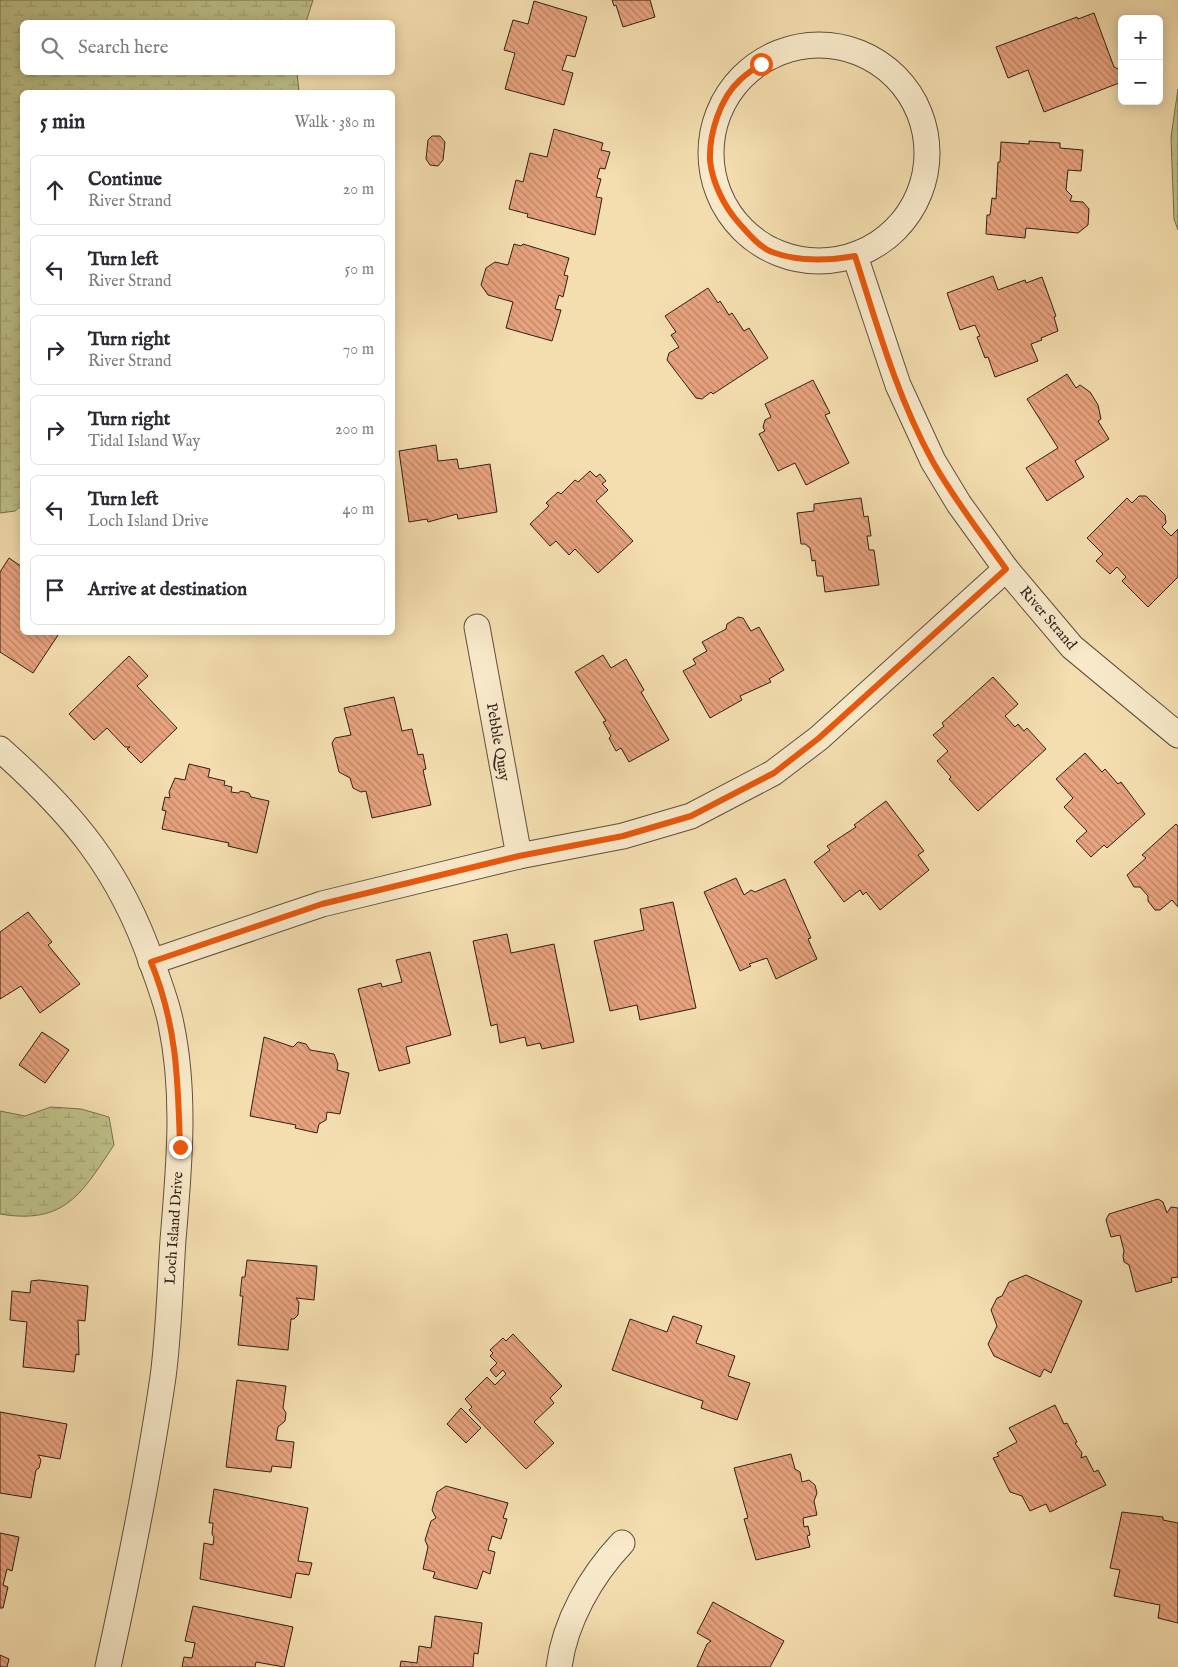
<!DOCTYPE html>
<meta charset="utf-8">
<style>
body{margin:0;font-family:"IM FELL English",serif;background:#f2f2f3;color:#2b2b33}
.controls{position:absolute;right:15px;top:15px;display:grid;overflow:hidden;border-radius:8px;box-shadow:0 2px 12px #0003}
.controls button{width:45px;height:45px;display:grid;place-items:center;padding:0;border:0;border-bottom:1px solid #e1e1e2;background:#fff;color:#2b2b33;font:25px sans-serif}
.stop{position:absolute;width:15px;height:15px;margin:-11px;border:4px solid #ea580c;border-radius:50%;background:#fff}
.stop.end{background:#ea580c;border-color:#fff;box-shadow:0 1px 5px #0008}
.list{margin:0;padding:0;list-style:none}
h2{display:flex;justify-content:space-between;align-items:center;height:65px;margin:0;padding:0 20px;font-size:21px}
h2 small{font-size:16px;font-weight:400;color:#7c7c81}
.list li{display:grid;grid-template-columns:32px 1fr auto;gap:15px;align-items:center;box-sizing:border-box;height:70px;margin:0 10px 10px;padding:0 10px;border:1px solid #e1e1e2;border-radius:8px}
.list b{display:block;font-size:19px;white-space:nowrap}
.list p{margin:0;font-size:16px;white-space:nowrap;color:#7c7c81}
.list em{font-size:16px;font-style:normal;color:#7c7c81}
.icon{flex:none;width:28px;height:28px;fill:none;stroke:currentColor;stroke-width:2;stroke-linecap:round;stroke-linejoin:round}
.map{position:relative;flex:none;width:1178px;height:1667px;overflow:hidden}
.search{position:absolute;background:#fff;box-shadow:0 2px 12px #0003;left:20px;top:20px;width:375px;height:55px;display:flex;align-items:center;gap:12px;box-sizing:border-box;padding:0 18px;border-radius:8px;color:#7c7c81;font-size:19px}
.panel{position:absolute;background:#fff;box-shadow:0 2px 12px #0003;left:20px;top:90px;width:375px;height:545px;border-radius:8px}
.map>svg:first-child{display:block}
.wetland{fill:url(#wetland-marsh);stroke:#777051}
.building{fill:url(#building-back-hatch);stroke:#301f19}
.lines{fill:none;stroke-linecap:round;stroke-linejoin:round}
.street-casing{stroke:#614f3e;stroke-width:27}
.street{stroke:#f8eacb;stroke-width:25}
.route{stroke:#ea580c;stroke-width:6}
.labels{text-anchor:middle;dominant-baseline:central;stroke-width:4.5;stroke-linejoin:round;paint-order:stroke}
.street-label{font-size:15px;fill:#301f19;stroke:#f8eacb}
</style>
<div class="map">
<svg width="1178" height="1667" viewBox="0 0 1178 1667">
<defs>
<pattern id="wetland-marsh" width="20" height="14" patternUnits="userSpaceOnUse" patternTransform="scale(1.25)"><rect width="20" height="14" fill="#bec189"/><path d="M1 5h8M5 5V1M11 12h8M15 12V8" fill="none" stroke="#a4a576"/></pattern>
<pattern id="building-back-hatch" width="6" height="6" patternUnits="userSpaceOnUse" patternTransform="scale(1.25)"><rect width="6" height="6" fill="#e8a37f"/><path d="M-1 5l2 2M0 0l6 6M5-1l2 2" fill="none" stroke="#bc8467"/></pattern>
</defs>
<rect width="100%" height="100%" fill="#f4deaf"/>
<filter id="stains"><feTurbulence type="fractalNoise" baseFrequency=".004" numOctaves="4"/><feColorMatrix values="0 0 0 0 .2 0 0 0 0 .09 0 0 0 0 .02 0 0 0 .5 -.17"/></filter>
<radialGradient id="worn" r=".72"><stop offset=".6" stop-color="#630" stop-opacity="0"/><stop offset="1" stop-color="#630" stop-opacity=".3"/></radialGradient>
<g class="wetland">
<path d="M 0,0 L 313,0 L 306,22 L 22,22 L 22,72 L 297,73 L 299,92 L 22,92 L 22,505 L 15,511 L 0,513 Z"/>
<path d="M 1178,89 L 1178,230 L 1174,219 L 1171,137 Z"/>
<path d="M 51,1107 L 81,1109 L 109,1117 L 114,1145 C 82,1193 65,1225 0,1214 L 0,1111 L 25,1116 Z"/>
</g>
<g class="building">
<path d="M 612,0 L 650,0 L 655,17 L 623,27 L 616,5 L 614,6 Z"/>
<path d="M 534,1 L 587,17 L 575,57 L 567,55 L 562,70 L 573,73 L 564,105 L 505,89 L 515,53 L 504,50 L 513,20 L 528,24 Z"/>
<path d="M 1094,13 L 1114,67 L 1122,71 L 1122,84 L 1119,83 L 1044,112 L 1028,70 L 1008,78 L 996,47 L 1077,17 L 1078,19 Z"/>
<path d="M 554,129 L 603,143 L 601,150 L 610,152 L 605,169 L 600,168 L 597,178 L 601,179 L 596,197 L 602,198 L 595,235 L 527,217 L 528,214 L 509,209 L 516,180 L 523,182 L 530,153 L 547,157 Z"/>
<path d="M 432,136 L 440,136 L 445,142 L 443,160 L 438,166 L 430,165 L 426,159 L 428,140 Z"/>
<path d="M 1029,141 L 1060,143 L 1060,148 L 1083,150 L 1081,171 L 1068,170 L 1066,190 L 1072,196 L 1070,201 L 1083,202 L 1089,209 L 1088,225 L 1078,233 L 1026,228 L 1025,238 L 986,234 L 987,215 L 990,215 L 992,198 L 996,199 L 998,162 L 1000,162 L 1001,142 L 1029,144 Z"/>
<path d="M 514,244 L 521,246 L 523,244 L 569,258 L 564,275 L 568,276 L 563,297 L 559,295 L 555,309 L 561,310 L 552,341 L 506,328 L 513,302 L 488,295 L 481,285 L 486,268 L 495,262 L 508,265 Z"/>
<path d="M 993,276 L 998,290 L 1025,280 L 1026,283 L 1042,277 L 1056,316 L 1054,317 L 1058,331 L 1041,338 L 1042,340 L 1031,344 L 1038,361 L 995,377 L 988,357 L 985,358 L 977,337 L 980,336 L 975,325 L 960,330 L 947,293 Z"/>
<path d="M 708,288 L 718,303 L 720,301 L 729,315 L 732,313 L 744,331 L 749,328 L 768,358 L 713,394 L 711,392 L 702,399 L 696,398 L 667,360 L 669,353 L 679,347 L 671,335 L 676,332 L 665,316 Z"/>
<path d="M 1067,374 L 1076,388 L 1080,385 L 1090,392 L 1098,405 L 1101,419 L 1098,421 L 1109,439 L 1075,461 L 1084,477 L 1047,501 L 1026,468 L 1058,448 L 1027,399 Z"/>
<path d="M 813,380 L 830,413 L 825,415 L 849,463 L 806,485 L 795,463 L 778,471 L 759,434 L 765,431 L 763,427 L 765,420 L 771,417 L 765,404 Z"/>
<path d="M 436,445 L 438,461 L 457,459 L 459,469 L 490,464 L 497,512 L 458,519 L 457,514 L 428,522 L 427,519 L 409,522 L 399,451 Z"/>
<path d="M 590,471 L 596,477 L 600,474 L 606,481 L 602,484 L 608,490 L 596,501 L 633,541 L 598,573 L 575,549 L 569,555 L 556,541 L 550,546 L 530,524 L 549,506 L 546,503 L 558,492 L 561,494 L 575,480 L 578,482 Z"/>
<path d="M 1139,496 L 1146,496 L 1165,515 L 1166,523 L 1162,527 L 1171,536 L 1178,529 L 1178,577 L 1148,607 L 1122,581 L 1126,577 L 1117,567 L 1110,574 L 1096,561 L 1103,554 L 1087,538 L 1127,498 L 1132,503 Z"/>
<path d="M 861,498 L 864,517 L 868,516 L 871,536 L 867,536 L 869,550 L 874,550 L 879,585 L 825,592 L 823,576 L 817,576 L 815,560 L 812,561 L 810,548 L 805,544 L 801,544 L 797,513 L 814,511 L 814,504 Z"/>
<path d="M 9,558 L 22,567 L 22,632 L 60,632 L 33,673 L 0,652 L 0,572 Z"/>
<path d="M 738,617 L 743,618 L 751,631 L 759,627 L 784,670 L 769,679 L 771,682 L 740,696 L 742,700 L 710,718 L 683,671 L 696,664 L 693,659 L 707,651 L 702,642 L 726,629 L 727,624 Z"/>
<path d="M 603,655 L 611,668 L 626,659 L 644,690 L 641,692 L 669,740 L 629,762 L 621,748 L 616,751 L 609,738 L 611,736 L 603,722 L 606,721 L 575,672 Z"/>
<path d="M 129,656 L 148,676 L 137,686 L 177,728 L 141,763 L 127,749 L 130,747 L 125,747 L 107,728 L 94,740 L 69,714 Z"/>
<path d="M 993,677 L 1018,704 L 1005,716 L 1015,727 L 1018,724 L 1024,731 L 1027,728 L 1046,749 L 978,811 L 949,779 L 951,777 L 937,761 L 948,751 L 933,735 L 944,726 L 942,723 Z"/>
<path d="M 394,697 L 402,731 L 412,729 L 418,755 L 423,754 L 426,769 L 423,770 L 431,805 L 372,818 L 366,791 L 361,792 L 353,788 L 350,778 L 339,772 L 332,743 L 335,738 L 351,735 L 344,708 Z"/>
<path d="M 1085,753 L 1102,772 L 1105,769 L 1118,784 L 1121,782 L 1145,814 L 1107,848 L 1104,845 L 1091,857 L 1076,841 L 1087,831 L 1064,807 L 1073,798 L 1056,779 Z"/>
<path d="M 189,764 L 210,769 L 208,777 L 225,781 L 224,785 L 232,787 L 231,792 L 238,793 L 241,791 L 249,793 L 251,797 L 269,801 L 257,853 L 228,846 L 229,843 L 162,829 L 166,811 L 162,810 L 165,797 L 170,798 L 169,792 L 175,778 L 185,780 Z"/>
<path d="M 886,801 L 924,851 L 918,855 L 929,870 L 880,910 L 866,892 L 863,895 L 860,890 L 844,902 L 814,862 L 830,850 L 827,846 L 856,827 L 854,825 Z"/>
<path d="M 1176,824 L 1178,826 L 1178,907 L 1172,900 L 1160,910 L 1155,910 L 1148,901 L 1148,896 L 1140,887 L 1134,887 L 1127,875 L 1146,858 L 1142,855 Z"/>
<path d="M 736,878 L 744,895 L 751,890 L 755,892 L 785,879 L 811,938 L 808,939 L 817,959 L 776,979 L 767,958 L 749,964 L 751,966 L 740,971 L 704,892 Z"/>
<path d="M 673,902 L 696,1008 L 640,1020 L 637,1005 L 610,1011 L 594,941 L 644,930 L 640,909 Z"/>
<path d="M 28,912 L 52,942 L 48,945 L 80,984 L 40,1013 L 21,986 L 0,999 L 0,932 Z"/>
<path d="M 507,934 L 511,953 L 554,944 L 574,1042 L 542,1049 L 540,1043 L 527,1046 L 525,1037 L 500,1043 L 497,1024 L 491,1026 L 473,941 Z"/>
<path d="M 430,952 L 451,1035 L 406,1047 L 410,1063 L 379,1071 L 358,989 L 381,983 L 382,987 L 402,982 L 396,960 Z"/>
<path d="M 42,1032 L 69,1050 L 45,1083 L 19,1065 Z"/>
<path d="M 264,1037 L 293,1047 L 298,1042 L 306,1044 L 310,1050 L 334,1054 L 338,1064 L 337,1070 L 349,1073 L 340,1114 L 327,1112 L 326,1120 L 319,1124 L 317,1133 L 295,1128 L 296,1125 L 250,1116 Z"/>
<path d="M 1158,1199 L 1163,1202 L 1167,1213 L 1171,1207 L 1178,1208 L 1178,1277 L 1171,1278 L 1172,1282 L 1136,1292 L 1129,1265 L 1124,1262 L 1123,1256 L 1124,1251 L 1120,1235 L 1111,1237 L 1106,1220 L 1109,1214 Z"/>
<path d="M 247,1260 L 317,1266 L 314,1300 L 296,1298 L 299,1302 L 298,1315 L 294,1319 L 291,1319 L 288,1350 L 238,1345 L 243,1296 L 240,1296 L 242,1277 L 245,1277 Z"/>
<path d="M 1026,1275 L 1082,1301 L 1051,1373 L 1044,1369 L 1040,1377 L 994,1356 L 988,1344 L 997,1326 L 991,1310 L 997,1298 L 1002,1296 L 1009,1282 Z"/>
<path d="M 39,1280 L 88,1286 L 85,1321 L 78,1320 L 79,1355 L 76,1354 L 74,1372 L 23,1367 L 27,1322 L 10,1320 L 12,1291 L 30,1293 L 31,1281 Z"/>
<path d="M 673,1316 L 702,1326 L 696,1343 L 735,1356 L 728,1376 L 750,1383 L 737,1420 L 701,1408 L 703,1401 L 612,1370 L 630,1319 L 667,1332 Z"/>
<path d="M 513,1334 L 562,1386 L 550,1398 L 554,1403 L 534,1422 L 554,1443 L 526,1469 L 469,1410 L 472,1407 L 465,1399 L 487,1377 L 495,1385 L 506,1374 L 503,1370 L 496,1377 L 490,1370 L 497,1363 L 490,1356 L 493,1353 L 490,1350 L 503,1338 L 506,1341 Z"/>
<path d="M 237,1380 L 286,1386 L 283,1408 L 286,1413 L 285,1421 L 278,1427 L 276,1440 L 294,1442 L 291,1468 L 272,1466 L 271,1472 L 226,1467 Z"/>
<path d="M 1055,1405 L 1064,1424 L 1067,1423 L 1077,1442 L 1075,1443 L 1082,1453 L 1081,1458 L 1086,1456 L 1094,1472 L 1098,1470 L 1106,1485 L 1050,1512 L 1046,1504 L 1030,1511 L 1022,1496 L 1010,1492 L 993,1458 L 999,1456 L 997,1453 L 1017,1442 L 1009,1428 Z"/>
<path d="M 461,1408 L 481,1428 L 466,1443 L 447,1424 Z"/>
<path d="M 0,1412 L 67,1424 L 60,1459 L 38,1455 L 41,1460 L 39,1468 L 36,1470 L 31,1498 L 0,1493 Z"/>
<path d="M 791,1454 L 795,1469 L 800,1472 L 802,1482 L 809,1480 L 815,1485 L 817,1493 L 814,1501 L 817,1515 L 803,1518 L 804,1527 L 808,1526 L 810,1535 L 807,1536 L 810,1547 L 756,1560 L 744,1519 L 748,1518 L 734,1468 Z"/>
<path d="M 446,1486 L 508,1503 L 503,1518 L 507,1519 L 501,1539 L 492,1536 L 488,1550 L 495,1552 L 490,1574 L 483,1571 L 477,1589 L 433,1578 L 435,1572 L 423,1569 L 428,1547 L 425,1540 L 431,1521 L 436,1518 L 432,1510 L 437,1492 Z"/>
<path d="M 214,1489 L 308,1508 L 298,1561 L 312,1563 L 309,1575 L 296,1573 L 291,1598 L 200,1579 L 204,1543 L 213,1545 L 214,1537 L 212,1534 L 213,1523 L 209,1523 Z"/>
<path d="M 1122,1512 L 1163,1517 L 1163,1520 L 1178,1523 L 1178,1623 L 1158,1618 L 1160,1605 L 1114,1596 L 1120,1570 L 1110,1568 Z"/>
<path d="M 0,1533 L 19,1537 L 12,1571 L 7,1569 L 3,1585 L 8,1587 L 3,1608 L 0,1608 Z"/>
<path d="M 713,1602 L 784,1641 L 770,1667 L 697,1667 L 707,1644 L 711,1641 L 697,1633 Z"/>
<path d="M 193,1606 L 293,1627 L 284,1667 L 256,1662 L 255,1667 L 182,1667 L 184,1657 L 192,1658 L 195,1643 L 185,1641 Z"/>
<path d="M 435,1616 L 482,1623 L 478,1654 L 474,1653 L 473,1667 L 400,1667 L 401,1661 L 417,1663 L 419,1646 L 431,1648 Z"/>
<path d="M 0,1655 L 9,1659 L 7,1667 L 0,1667 Z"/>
</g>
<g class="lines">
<defs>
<g id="street">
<circle cx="819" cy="153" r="108"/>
<path d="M 855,256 L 898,385 L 933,461 L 959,504 L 1006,569 L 1072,647 L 1178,735"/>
<path d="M 477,627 L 519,856"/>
<path d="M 0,749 C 73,814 120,870 152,963 C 159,983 167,1003 171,1024 C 186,1095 179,1168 173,1240 C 170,1285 169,1332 163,1377 C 149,1474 129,1571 108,1667"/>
<path d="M 151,962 L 322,904 L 519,856 L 623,836 L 691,816 L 773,773 L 819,738 L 1006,569"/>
<path d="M 559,1667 C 565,1621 591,1576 622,1543"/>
</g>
</defs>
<use href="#street" class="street-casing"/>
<use href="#street" class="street"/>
</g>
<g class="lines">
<path class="route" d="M 180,1147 C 178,1079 177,1026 151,962 L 322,904 L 519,856 L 623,836 L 691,816 L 774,773 L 819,738 L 1006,569 C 981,534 954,499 933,462 C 897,397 877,325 855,256 C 827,261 799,262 772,252 C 759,247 747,232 738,222 C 724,206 712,182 710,160 C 709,134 720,98 740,80 C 746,74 754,69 761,64"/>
</g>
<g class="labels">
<g class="street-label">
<text transform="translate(1048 618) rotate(49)">River Strand</text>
<text transform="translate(498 742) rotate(80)">Pebble Quay</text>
<text transform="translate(174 1228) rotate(-86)">Loch Island Drive</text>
</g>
</g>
<rect width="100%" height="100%" filter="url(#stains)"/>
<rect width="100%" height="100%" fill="url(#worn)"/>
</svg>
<div class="controls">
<button>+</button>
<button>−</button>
</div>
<div class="stop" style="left:761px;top:64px"></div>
<div class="stop end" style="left:180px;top:1147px"></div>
<div class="search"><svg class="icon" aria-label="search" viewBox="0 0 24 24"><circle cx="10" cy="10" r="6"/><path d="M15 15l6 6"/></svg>Search here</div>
<section class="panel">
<h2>5 min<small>Walk · 380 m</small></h2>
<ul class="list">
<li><svg class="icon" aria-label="ahead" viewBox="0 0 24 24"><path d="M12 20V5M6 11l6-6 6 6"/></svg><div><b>Continue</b><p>River Strand</p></div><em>20 m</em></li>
<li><svg class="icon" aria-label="left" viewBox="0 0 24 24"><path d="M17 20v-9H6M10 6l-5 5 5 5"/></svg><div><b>Turn left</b><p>River Strand</p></div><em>50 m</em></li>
<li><svg class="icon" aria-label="right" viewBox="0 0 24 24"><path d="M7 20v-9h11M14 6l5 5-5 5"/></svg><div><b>Turn right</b><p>River Strand</p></div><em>70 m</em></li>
<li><svg class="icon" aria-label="right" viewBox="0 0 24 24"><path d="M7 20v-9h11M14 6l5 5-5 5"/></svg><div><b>Turn right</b><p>Tidal Island Way</p></div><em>200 m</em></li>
<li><svg class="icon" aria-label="left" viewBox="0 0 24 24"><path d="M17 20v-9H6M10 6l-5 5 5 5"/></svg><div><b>Turn left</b><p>Loch Island Drive</p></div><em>40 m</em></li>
<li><svg class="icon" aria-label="arrive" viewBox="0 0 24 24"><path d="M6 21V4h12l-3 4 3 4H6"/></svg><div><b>Arrive at destination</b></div></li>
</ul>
</section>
</div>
